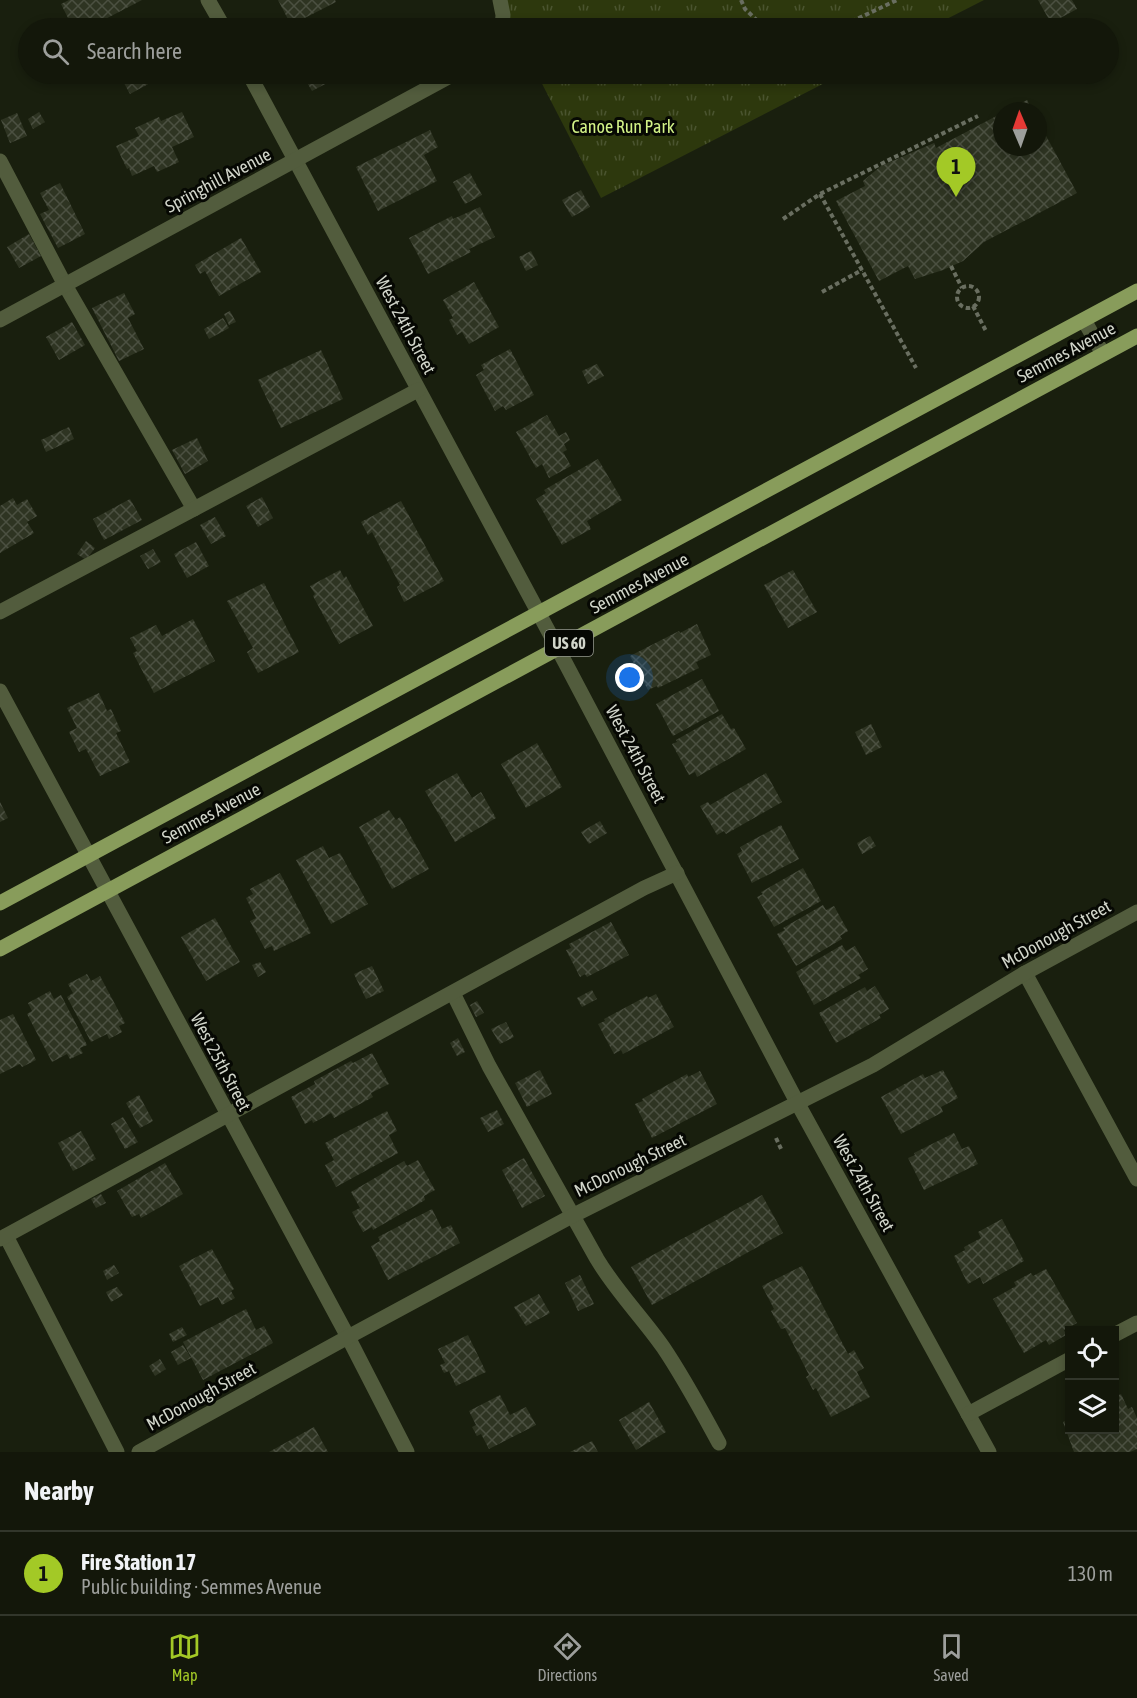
<!DOCTYPE html>
<meta charset="utf-8">
<style>
body{margin:0;font-family:"Asap Condensed",sans-serif;background:#202418;color:#f1f3f6}
.controls{position:absolute;right:18px;bottom:18px;display:grid;overflow:hidden;border-radius:0px;box-shadow:0 3px 9px #0003}
.controls button{width:54px;height:54px;display:grid;place-items:center;padding:0;border:0;border-bottom:2px solid #32362b;background:#13170a;color:#f1f3f6;font:30px sans-serif}
.compass{position:absolute;left:993px;top:102px;width:54px;height:54px;border-radius:50%;background:#13170a;box-shadow:0 3px 9px #0003;rotate:358deg}
.you{position:absolute;left:630px;top:678px;width:21px;height:21px;margin:-15px;border:4px solid #fff;border-radius:50%;background:#1a73e8;box-shadow:0 0 0 9px #1a73e833}
.badge{display:grid;place-items:center;width:39px;height:39px;border-radius:50%;background:#a3c926;color:#111;font-size:20px;font-weight:700}
.pin{position:absolute;translate:-50% -50px;filter:drop-shadow(0 2px 3px #0008)}
.pin::after{content:'';position:absolute;top:32px;width:21px;height:18px;background:inherit;clip-path:polygon(0 0,100% 0,50% 100%)}
.list{margin:0;padding:0;list-style:none}
h2{display:flex;justify-content:space-between;align-items:center;height:78px;margin:0;padding:0 24px;font-size:26px}
h2 small{font-size:20px;font-weight:400;color:#9d9f9c}
.list li{display:grid;grid-template-columns:39px 1fr auto;gap:18px;align-items:center;box-sizing:border-box;height:84px;padding:0 24px;border-top:2px solid #32362b}
.list b{display:block;font-size:22px;white-space:nowrap}
.list p{margin:0;font-size:20px;white-space:nowrap;color:#9d9f9c}
.list em{font-size:20px;font-style:normal;color:#9d9f9c}
.icon{flex:none;width:33px;height:33px;fill:none;stroke:currentColor;stroke-width:2;stroke-linecap:round;stroke-linejoin:round}
.map{position:relative;flex:none;width:1137px;height:1452px;overflow:hidden}
.search{position:absolute;background:#13170a;box-shadow:0 3px 9px #0003;left:18px;right:18px;top:18px;height:66px;display:flex;align-items:center;gap:15px;box-sizing:border-box;padding:0 21px;border-radius:33px;color:#9d9f9c;font-size:22px}
.sheet{height:162px;background:#13170a}
nav{display:flex;justify-content:space-around;align-items:center;box-sizing:border-box;height:84px;border-top:2px solid #32362b;background:#13170a;font-size:16px;color:#9d9f9c}
nav a{display:grid;justify-items:center;gap:3px}
nav .on{color:#a3c926}
.map>svg:first-child{display:block}
.park{fill:url(#park-tufts)}
.building{fill:url(#building-cross-hatch)}
.lines{fill:none;stroke-linecap:round;stroke-linejoin:round}
.path{stroke:#696e60;stroke-width:4;stroke-dasharray:4.5 3;stroke-linecap:butt}
.minor{stroke:#525c3d;stroke-width:15}
.major{stroke:#889c5b;stroke-width:15}
.labels{text-anchor:middle;dominant-baseline:central;stroke-width:6;stroke-linejoin:round;paint-order:stroke}
.shield{fill:#060803;stroke:#94988e;stroke-width:1.5}
.shield-label{font-size:16px;font-weight:bold;fill:#d1d5ca}
.park-label{font-size:18px;fill:#d2f287;stroke:#060803}
.street-label{font-size:18px;fill:#d1d5ca;stroke:#060803}
</style>
<div class="map">
<svg width="1137" height="1452" viewBox="0 0 1137 1452">
<defs>
<pattern id="park-tufts" width="24" height="20" patternUnits="userSpaceOnUse" patternTransform="scale(1.5)"><rect width="24" height="20" fill="#2d380d"/><path d="M3 7l-1-3M5 7V3M7 7l1-3M15 17l-1-3M17 17v-4M19 17l1-3" fill="none" stroke="#4a542f"/></pattern>
<pattern id="building-cross-hatch" width="8" height="8" patternUnits="userSpaceOnUse" patternTransform="scale(1.5)"><rect width="8" height="8" fill="#2e3422"/><path d="M0 0l8 8M0 8l8-8" fill="none" stroke="#4b5041"/></pattern>
</defs>
<rect width="100%" height="100%" fill="#191f0e"/>
<g class="park">
<path d="M 500,0 L 984,0 L 929,28 L 514,28 Z"/>
<path d="M 537,74 L 842,74 L 601,198 Z"/>
</g>
<g class="building">
<path d="M 69,0 L 142,0 L 88,28 L 73,28 L 61,4 Z"/>
<path d="M 278,0 L 335,0 L 336,2 L 291,25 Z"/>
<path d="M 1038,0 L 1072,0 L 1077,9 L 1051,23 Z"/>
<path d="M 119,74 L 161,74 L 163,76 L 130,94 Z"/>
<path d="M 302,74 L 344,74 L 312,91 Z"/>
<path d="M 1027,100 L 1033,111 L 1006,111 Z"/>
<path d="M 39,112 L 45,122 L 33,129 L 28,119 Z"/>
<path d="M 182,112 L 194,137 L 172,147 L 179,162 L 157,172 L 154,166 L 132,176 L 129,168 L 127,169 L 116,146 L 139,136 L 135,128 L 159,117 L 161,121 Z"/>
<path d="M 17,113 L 27,136 L 10,143 L 1,120 Z"/>
<path d="M 1002,113 L 1002,147 L 1038,147 L 1038,121 L 1077,193 L 984,242 L 963,261 L 943,270 L 915,279 L 908,266 L 879,281 L 836,201 L 865,186 L 863,181 L 881,166 L 934,143 L 936,148 Z"/>
<path d="M 430,130 L 438,147 L 424,155 L 437,181 L 378,211 L 356,167 Z"/>
<path d="M 470,173 L 482,195 L 465,204 L 453,182 Z"/>
<path d="M 60,183 L 85,234 L 58,248 L 40,214 L 49,210 L 40,193 Z"/>
<path d="M 581,190 L 590,207 L 572,217 L 562,200 Z"/>
<path d="M 480,207 L 495,237 L 469,249 L 471,252 L 428,274 L 409,238 L 452,216 L 453,219 Z"/>
<path d="M 29,234 L 41,256 L 19,268 L 7,247 Z"/>
<path d="M 241,238 L 261,272 L 219,296 L 205,271 L 200,274 L 195,265 Z"/>
<path d="M 531,251 L 538,265 L 526,271 L 519,257 Z"/>
<path d="M 474,282 L 499,327 L 469,344 L 462,332 L 457,335 L 449,320 L 453,318 L 443,300 Z"/>
<path d="M 124,293 L 135,314 L 128,318 L 144,349 L 119,361 L 92,308 Z"/>
<path d="M 230,311 L 236,322 L 229,325 L 224,314 Z"/>
<path d="M 223,318 L 229,328 L 209,339 L 204,329 Z"/>
<path d="M 72,322 L 85,345 L 59,360 L 46,337 Z"/>
<path d="M 510,349 L 534,395 L 506,410 L 503,406 L 495,411 L 476,375 L 484,370 L 481,365 Z"/>
<path d="M 321,350 L 343,399 L 281,428 L 258,380 Z"/>
<path d="M 597,364 L 604,376 L 588,384 L 582,371 Z"/>
<path d="M 547,415 L 559,436 L 566,432 L 570,440 L 564,444 L 567,450 L 563,452 L 571,466 L 549,478 L 542,464 L 536,468 L 516,432 Z"/>
<path d="M 69,427 L 74,439 L 46,452 L 41,440 Z"/>
<path d="M 197,438 L 208,461 L 185,474 L 172,450 Z"/>
<path d="M 598,459 L 622,500 L 587,521 L 591,529 L 562,545 L 536,499 L 546,493 L 544,490 Z"/>
<path d="M 262,497 L 273,518 L 258,527 L 246,506 Z"/>
<path d="M 13,498 L 17,505 L 27,499 L 37,516 L 27,522 L 34,533 L 0,553 L 0,506 Z"/>
<path d="M 130,499 L 142,520 L 104,540 L 93,519 Z"/>
<path d="M 401,501 L 444,581 L 404,602 L 397,587 L 400,585 L 372,532 L 368,535 L 361,522 Z"/>
<path d="M 215,517 L 226,536 L 211,544 L 200,525 Z"/>
<path d="M 86,541 L 95,548 L 86,560 L 77,554 Z"/>
<path d="M 196,542 L 209,566 L 187,578 L 174,554 Z"/>
<path d="M 153,549 L 161,562 L 148,569 L 140,556 Z"/>
<path d="M 340,570 L 344,578 L 346,576 L 373,626 L 339,644 L 313,596 L 315,594 L 310,586 Z"/>
<path d="M 793,570 L 817,612 L 788,628 L 764,585 Z"/>
<path d="M 264,583 L 299,652 L 258,673 L 247,652 L 253,648 L 227,601 Z"/>
<path d="M 193,619 L 215,661 L 154,693 L 133,653 L 137,651 L 130,638 L 156,625 L 162,636 Z"/>
<path d="M 697,624 L 711,655 L 696,662 L 699,668 L 658,688 L 657,686 L 648,690 L 630,656 L 679,631 L 680,633 Z"/>
<path d="M 702,679 L 719,711 L 673,736 L 656,704 Z"/>
<path d="M 99,693 L 107,711 L 111,709 L 121,731 L 116,733 L 130,762 L 100,776 L 86,749 L 79,752 L 69,732 L 77,728 L 67,708 Z"/>
<path d="M 722,714 L 731,729 L 734,728 L 746,749 L 697,777 L 695,772 L 689,775 L 672,744 L 677,742 L 676,740 Z"/>
<path d="M 871,724 L 882,747 L 866,755 L 855,732 Z"/>
<path d="M 537,743 L 562,787 L 526,808 L 501,764 Z"/>
<path d="M 457,773 L 472,798 L 481,792 L 496,818 L 455,842 L 425,791 Z"/>
<path d="M 766,773 L 782,802 L 726,834 L 724,831 L 717,835 L 700,806 L 708,802 L 710,805 Z"/>
<path d="M 0,802 L 8,818 L 0,822 Z"/>
<path d="M 389,810 L 396,820 L 400,817 L 429,869 L 392,889 L 359,827 Z"/>
<path d="M 600,821 L 607,833 L 589,844 L 581,832 Z"/>
<path d="M 781,825 L 799,859 L 752,883 L 737,854 L 742,851 L 740,847 Z"/>
<path d="M 870,836 L 876,846 L 862,854 L 857,843 Z"/>
<path d="M 323,846 L 329,858 L 340,853 L 368,904 L 331,924 L 296,860 Z"/>
<path d="M 803,868 L 821,901 L 774,927 L 757,897 L 763,894 L 761,892 Z"/>
<path d="M 280,873 L 311,933 L 274,951 L 272,946 L 265,949 L 250,921 L 256,918 L 246,898 L 253,894 L 250,889 Z"/>
<path d="M 823,905 L 826,910 L 834,906 L 848,931 L 840,936 L 842,939 L 796,966 L 777,934 L 785,930 L 783,928 Z"/>
<path d="M 215,918 L 240,962 L 206,981 L 181,937 Z"/>
<path d="M 611,922 L 629,955 L 587,977 L 585,974 L 580,977 L 566,950 L 571,948 L 569,944 Z"/>
<path d="M 842,945 L 846,951 L 855,946 L 868,969 L 858,975 L 861,978 L 814,1005 L 796,972 Z"/>
<path d="M 260,962 L 266,972 L 258,977 L 252,965 Z"/>
<path d="M 372,966 L 384,991 L 366,999 L 354,974 Z"/>
<path d="M 87,974 L 91,981 L 100,976 L 125,1023 L 119,1026 L 122,1032 L 109,1039 L 107,1034 L 91,1042 L 67,997 L 73,993 L 68,984 Z"/>
<path d="M 875,986 L 889,1009 L 879,1015 L 881,1018 L 836,1043 L 819,1013 L 865,987 L 867,991 Z"/>
<path d="M 592,990 L 597,999 L 582,1007 L 577,998 Z"/>
<path d="M 50,991 L 54,999 L 61,995 L 87,1045 L 80,1048 L 83,1053 L 70,1059 L 67,1054 L 52,1062 L 27,1014 L 32,1011 L 28,1003 Z"/>
<path d="M 656,994 L 674,1027 L 623,1054 L 621,1050 L 614,1054 L 598,1024 L 605,1021 L 604,1019 L 647,996 L 648,998 Z"/>
<path d="M 477,1001 L 484,1013 L 476,1017 L 470,1005 Z"/>
<path d="M 13,1014 L 36,1060 L 22,1067 L 20,1064 L 0,1074 L 0,1020 Z"/>
<path d="M 506,1022 L 514,1037 L 500,1044 L 491,1029 Z"/>
<path d="M 458,1038 L 465,1052 L 457,1056 L 450,1043 Z"/>
<path d="M 372,1053 L 389,1084 L 371,1093 L 373,1097 L 334,1118 L 331,1113 L 313,1123 L 312,1120 L 305,1124 L 291,1097 L 315,1084 L 314,1081 L 351,1061 L 353,1063 Z"/>
<path d="M 540,1070 L 552,1094 L 527,1107 L 515,1083 Z"/>
<path d="M 943,1070 L 958,1098 L 941,1107 L 943,1112 L 901,1134 L 881,1097 L 923,1074 L 925,1078 Z"/>
<path d="M 700,1071 L 717,1104 L 652,1138 L 635,1104 L 643,1101 L 642,1099 L 687,1074 L 688,1077 Z"/>
<path d="M 139,1095 L 153,1121 L 140,1128 L 126,1103 Z"/>
<path d="M 497,1110 L 504,1124 L 488,1132 L 480,1118 Z"/>
<path d="M 387,1111 L 397,1131 L 389,1135 L 398,1153 L 336,1187 L 325,1165 L 334,1160 L 325,1143 Z"/>
<path d="M 123,1117 L 138,1142 L 125,1149 L 111,1124 Z"/>
<path d="M 81,1131 L 96,1159 L 73,1171 L 58,1143 Z"/>
<path d="M 954,1133 L 962,1149 L 969,1146 L 978,1164 L 924,1190 L 908,1158 L 915,1155 L 914,1153 Z"/>
<path d="M 524,1158 L 545,1196 L 522,1208 L 502,1170 Z"/>
<path d="M 418,1160 L 435,1190 L 424,1196 L 425,1200 L 373,1230 L 372,1227 L 363,1232 L 352,1212 L 360,1208 L 351,1192 L 404,1161 L 407,1166 Z"/>
<path d="M 165,1163 L 183,1194 L 141,1218 L 139,1214 L 132,1217 L 117,1191 Z"/>
<path d="M 101,1194 L 106,1203 L 96,1208 L 91,1199 Z"/>
<path d="M 762,1195 L 783,1233 L 652,1305 L 631,1267 Z"/>
<path d="M 432,1209 L 442,1229 L 451,1225 L 460,1243 L 388,1280 L 371,1246 L 380,1241 L 378,1237 Z"/>
<path d="M 1002,1219 L 1024,1261 L 983,1284 L 980,1277 L 968,1284 L 954,1256 L 965,1250 L 964,1247 L 981,1238 L 978,1232 Z"/>
<path d="M 212,1249 L 234,1289 L 231,1291 L 235,1298 L 222,1305 L 218,1297 L 200,1306 L 179,1266 Z"/>
<path d="M 114,1265 L 119,1273 L 107,1280 L 103,1271 Z"/>
<path d="M 802,1266 L 848,1354 L 854,1350 L 864,1368 L 857,1372 L 870,1397 L 831,1417 L 816,1388 L 813,1390 L 806,1377 L 809,1375 L 785,1328 L 781,1329 L 771,1311 L 774,1309 L 762,1286 Z"/>
<path d="M 1046,1269 L 1077,1323 L 1064,1330 L 1066,1335 L 1049,1345 L 1046,1340 L 1024,1353 L 993,1299 L 1016,1286 L 1014,1282 L 1031,1273 L 1033,1276 Z"/>
<path d="M 580,1275 L 594,1304 L 578,1311 L 565,1283 Z"/>
<path d="M 117,1287 L 123,1295 L 111,1302 L 106,1292 Z"/>
<path d="M 539,1294 L 550,1313 L 526,1326 L 514,1307 Z"/>
<path d="M 246,1309 L 256,1330 L 264,1326 L 273,1343 L 203,1380 L 183,1342 Z"/>
<path d="M 182,1327 L 187,1335 L 173,1342 L 169,1334 Z"/>
<path d="M 468,1335 L 486,1372 L 456,1386 L 449,1371 L 444,1373 L 440,1365 L 445,1363 L 438,1349 Z"/>
<path d="M 183,1345 L 191,1358 L 178,1365 L 171,1352 Z"/>
<path d="M 160,1359 L 166,1369 L 155,1376 L 149,1366 Z"/>
<path d="M 1121,1394 L 1128,1409 L 1132,1407 L 1137,1418 L 1137,1449 L 1130,1452 L 1074,1452 L 1063,1422 L 1070,1419 L 1070,1430 L 1114,1430 L 1114,1397 Z"/>
<path d="M 500,1395 L 510,1415 L 526,1407 L 536,1425 L 489,1449 L 481,1434 L 477,1436 L 472,1427 L 476,1425 L 469,1411 Z"/>
<path d="M 649,1402 L 666,1432 L 636,1450 L 619,1420 Z"/>
<path d="M 314,1427 L 328,1452 L 269,1452 Z"/>
<path d="M 592,1441 L 598,1452 L 570,1452 Z"/>
</g>
<g class="lines">
<g class="path">
<path d="M 741,0 L 745,9 L 765,28"/>
<path d="M 838,28 L 897,0"/>
<path d="M 820,194 L 916,368"/>
<path d="M 783,219 L 820,194 L 978,116"/>
<path d="M 951,266 L 962,288"/>
<circle cx="968" cy="297" r="11"/>
<path d="M 822,292 L 862,270"/>
<path d="M 973,306 L 986,331"/>
<path d="M 776,1138 L 782,1151"/>
</g>
<g class="minor">
<path d="M 208,0 L 224,28"/>
<path d="M 500,0 L 503,15 L 502,28"/>
<path d="M 249,74 L 558,649 L 798,1104 L 989,1452"/>
<path d="M 0,161 L 65,285 L 194,509"/>
<path d="M 0,320 L 454,74"/>
<path d="M 1084,320 L 1103,354"/>
<path d="M 0,612 L 418,390"/>
<path d="M 0,691 L 348,1337 L 407,1452"/>
<path d="M 1025,973 L 1137,1179"/>
<path d="M 453,993 L 489,1066 L 597,1259 C 616,1291 642,1317 663,1347 C 684,1378 701,1410 719,1443"/>
<path d="M 6,1236 L 117,1452"/>
<path d="M 0,1239 L 644,888 L 677,873"/>
<path d="M 1114,1335 L 1137,1323"/>
<path d="M 968,1414 L 1070,1359"/>
<path d="M 139,1452 L 348,1337 L 572,1216 L 873,1065 L 1025,973 L 1137,912"/>
</g>
<g class="major">
<path d="M 0,903 L 1137,291"/>
<path d="M 0,949 L 1137,336"/>
</g>
</g>
<g class="labels">
<rect class="shield" x="545" y="630" width="48" height="26" rx="4.5"/>
<g class="shield-label">
<text x="569" y="643">US 60</text>
</g>
<g class="park-label">
<text x="623" y="126">Canoe Run Park</text>
</g>
<g class="street-label">
<text transform="translate(218 180) rotate(-28)">Springhill Avenue</text>
<text transform="translate(406 325) rotate(62)">West 24th Street</text>
<text transform="translate(1066 352) rotate(-28)">Semmes Avenue</text>
<text transform="translate(639 583) rotate(-28)">Semmes Avenue</text>
<text transform="translate(636 754) rotate(62)">West 24th Street</text>
<text transform="translate(211 813) rotate(-28)">Semmes Avenue</text>
<text transform="translate(1056 934) rotate(-29)">McDonough Street</text>
<text transform="translate(221 1062) rotate(62)">West 25th Street</text>
<text transform="translate(630 1165) rotate(-26)">McDonough Street</text>
<text transform="translate(864 1183) rotate(61)">West 24th Street</text>
<text transform="translate(201 1396) rotate(-29)">McDonough Street</text>
</g>
</g>
</svg>
<div class="controls">
<button><svg class="icon" aria-label="locate" viewBox="0 0 24 24"><circle cx="12" cy="12" r="6"/><path d="M12 2v4M12 18v4M2 12h4M18 12h4"/></svg></button>
<button><svg class="icon" aria-label="layers" viewBox="0 0 24 24"><path d="M12 4l9 5-9 5-9-5zM3 14l9 5 9-5"/></svg></button>
</div>
<svg class="compass" viewBox="-18 -18 36 36"><path d="M0-13l5 13h-10z" fill="#e53935"/><path d="M0 13l5-13h-10z" fill="#9d9f9c"/></svg>
<div class="you"></div>
<div class="pin badge" style="left:956px;top:197px">1</div>
<div class="search"><svg class="icon" aria-label="search" viewBox="0 0 24 24"><circle cx="10" cy="10" r="6"/><path d="M15 15l6 6"/></svg>Search here</div>
</div>
<section class="sheet">
<h2>Nearby<small></small></h2>
<ul class="list">
<li><span class="badge">1</span><div><b>Fire Station 17</b><p>Public building · Semmes Avenue</p></div><em>130 m</em></li>
</ul>
</section>
<nav>
<a class="on"><svg class="icon" aria-label="map" viewBox="0 0 24 24"><path d="M3 6l6-2 6 2 6-2v14l-6 2-6-2-6 2zM9 4v14M15 6v14"/></svg>Map</a>
<a><svg class="icon" aria-label="directions" viewBox="0 0 24 24"><path d="M12 3l9 9-9 9-9-9zM9 14v-3h6M13 9l2 2-2 2"/></svg>Directions</a>
<a><svg class="icon" aria-label="saved" viewBox="0 0 24 24"><path d="M7 4h10v16l-5-4-5 4z"/></svg>Saved</a>
</nav>
